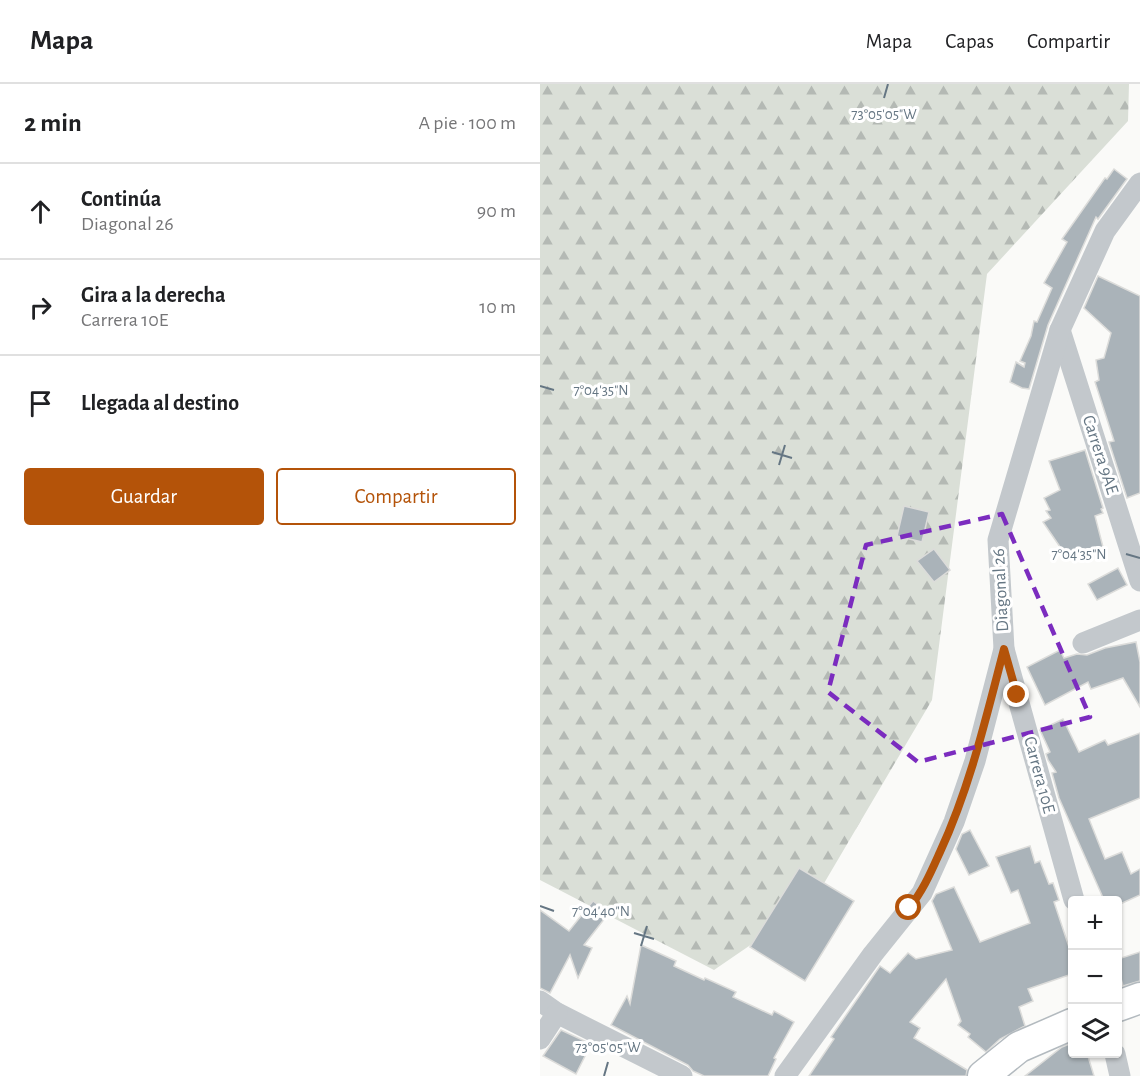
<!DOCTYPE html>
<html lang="es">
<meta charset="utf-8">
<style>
body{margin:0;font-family:"Alegreya Sans",sans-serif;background:#f6f6f6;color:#202124}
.controls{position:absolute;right:18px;bottom:18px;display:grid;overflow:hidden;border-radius:6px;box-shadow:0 2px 4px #0004}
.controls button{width:54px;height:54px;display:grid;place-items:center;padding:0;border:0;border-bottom:2px solid #e0e0e0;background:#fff;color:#202124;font:30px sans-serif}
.stop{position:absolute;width:18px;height:18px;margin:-14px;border:4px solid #b45309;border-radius:50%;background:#fff}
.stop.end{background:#b45309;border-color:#fff;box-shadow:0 2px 6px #0008}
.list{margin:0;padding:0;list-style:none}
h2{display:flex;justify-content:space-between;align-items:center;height:78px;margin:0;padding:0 24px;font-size:26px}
h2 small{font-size:20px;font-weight:400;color:#757577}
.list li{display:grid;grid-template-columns:39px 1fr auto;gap:18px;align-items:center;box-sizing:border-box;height:96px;padding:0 24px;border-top:2px solid #e0e0e0}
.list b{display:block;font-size:22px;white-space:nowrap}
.list p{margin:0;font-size:20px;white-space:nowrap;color:#757577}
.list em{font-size:20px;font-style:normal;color:#757577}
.actions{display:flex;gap:12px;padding:18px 24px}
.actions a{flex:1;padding:14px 0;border:2px solid #b45309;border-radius:6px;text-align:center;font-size:21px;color:#b45309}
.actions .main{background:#b45309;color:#fff}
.icon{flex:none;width:33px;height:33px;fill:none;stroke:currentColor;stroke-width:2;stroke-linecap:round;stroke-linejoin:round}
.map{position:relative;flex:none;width:600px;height:992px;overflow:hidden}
header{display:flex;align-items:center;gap:36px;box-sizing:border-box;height:84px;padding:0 30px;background:#fff;border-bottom:2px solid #e0e0e0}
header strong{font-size:28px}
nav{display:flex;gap:33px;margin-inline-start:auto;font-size:21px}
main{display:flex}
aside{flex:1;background:#fff}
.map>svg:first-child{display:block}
.forest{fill:url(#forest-firs)}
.building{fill:#aab3b9;stroke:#dcdcda;stroke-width:1.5}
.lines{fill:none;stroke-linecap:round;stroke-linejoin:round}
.secondary-casing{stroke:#b3babf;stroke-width:33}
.street{stroke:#c3c8cc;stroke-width:21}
.secondary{stroke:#fff;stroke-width:30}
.route{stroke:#b45309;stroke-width:8}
.marked{fill:none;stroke:#7b2cbf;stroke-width:4.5;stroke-dasharray:12 8;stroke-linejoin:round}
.ticks{fill:none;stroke:#657683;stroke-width:2}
.labels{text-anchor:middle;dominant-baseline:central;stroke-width:6;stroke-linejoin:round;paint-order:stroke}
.street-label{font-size:18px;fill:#657683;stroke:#fff}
.ticks-label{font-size:15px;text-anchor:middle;fill:#657683;stroke:#fff;stroke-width:6;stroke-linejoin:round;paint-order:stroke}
</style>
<header>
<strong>Mapa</strong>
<nav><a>Mapa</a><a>Capas</a><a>Compartir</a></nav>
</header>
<main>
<aside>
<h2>2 min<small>A pie · 100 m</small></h2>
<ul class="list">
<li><svg class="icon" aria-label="ahead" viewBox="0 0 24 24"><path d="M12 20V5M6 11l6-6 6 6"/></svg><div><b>Continúa</b><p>Diagonal 26</p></div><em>90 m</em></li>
<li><svg class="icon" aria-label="right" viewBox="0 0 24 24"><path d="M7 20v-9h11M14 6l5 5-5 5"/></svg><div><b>Gira a la derecha</b><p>Carrera 10E</p></div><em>10 m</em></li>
<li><svg class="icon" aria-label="arrive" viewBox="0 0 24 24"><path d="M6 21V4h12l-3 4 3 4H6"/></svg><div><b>Llegada al destino</b></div></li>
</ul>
<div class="actions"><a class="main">Guardar</a><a>Compartir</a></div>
</aside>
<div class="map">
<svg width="600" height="992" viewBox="0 0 600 992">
<defs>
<pattern id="forest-firs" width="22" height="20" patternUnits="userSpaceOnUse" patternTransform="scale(1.5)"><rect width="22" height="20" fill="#dadfd7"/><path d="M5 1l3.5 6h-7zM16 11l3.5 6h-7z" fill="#b4b9b4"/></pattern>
</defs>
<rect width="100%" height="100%" fill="#fafaf8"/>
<path class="forest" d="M 0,0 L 589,0 L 588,37 L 447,190 L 392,616 L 273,818 L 174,886 L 0,796 Z"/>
<g class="building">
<path d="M 574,85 L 587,95 L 558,135 L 556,133 L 508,241 L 489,305 L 482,304 L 470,298 L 476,278 L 484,283 L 485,279 L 480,277 L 491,252 L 494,237 L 497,238 L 512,204 L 504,199 L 527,158 L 522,155 L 565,94 L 567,95 Z"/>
<path d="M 558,192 L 600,212 L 600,409 L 587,414 L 569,358 L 574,357 L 555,298 L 559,296 L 556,276 L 564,274 L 571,249 L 544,224 Z"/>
<path d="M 545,366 L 563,424 L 561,425 L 563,429 L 555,432 L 563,463 L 529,476 L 503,438 L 511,434 L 506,427 L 510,426 L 504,414 L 520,406 L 509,377 Z"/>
<path d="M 364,422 L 389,428 L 382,458 L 357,452 Z"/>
<path d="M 394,465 L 410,486 L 394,498 L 377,477 Z"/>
<path d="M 578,484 L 587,501 L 557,516 L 548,500 Z"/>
<path d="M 596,558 L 600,578 L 600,623 L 583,594 L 551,605 L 548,598 L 505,621 L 487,583 L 520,566 L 524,574 L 537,570 L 547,571 L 565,564 Z"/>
<path d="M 523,635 L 539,668 L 565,656 L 568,661 L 600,649 L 600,714 L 549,735 L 565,775 L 582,768 L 591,790 L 600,785 L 600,811 L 578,821 L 578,816 L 564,816 L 519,714 L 512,689 L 516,688 L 508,676 L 506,670 L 510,668 L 500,646 Z"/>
<path d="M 430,746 L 449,782 L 429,791 L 416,765 L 422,750 Z"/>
<path d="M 490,762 L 495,779 L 500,777 L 509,800 L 513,799 L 519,816 L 514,818 L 532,872 L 532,890 L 488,905 L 493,917 L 479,923 L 485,942 L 460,955 L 446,968 L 428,953 L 430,950 L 418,941 L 421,937 L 406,895 L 370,938 L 380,944 L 374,954 L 427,986 L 426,992 L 269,992 L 294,955 L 291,953 L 340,882 L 350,889 L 368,869 L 376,875 L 412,866 L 392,817 L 396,810 L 414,803 L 440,858 L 490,839 L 478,806 L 471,809 L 456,773 Z"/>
<path d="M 259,784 L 314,817 L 265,897 L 210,863 Z"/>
<path d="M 53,817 L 69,829 L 44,861 L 52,864 L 38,894 L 30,871 L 10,909 L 0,904 L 0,826 L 29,847 Z"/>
<path d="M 101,861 L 136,877 L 134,882 L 164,896 L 165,894 L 196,908 L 193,913 L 232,931 L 234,927 L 254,938 L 234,974 L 236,975 L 228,992 L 164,992 L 153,987 L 148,981 L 71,941 L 87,912 L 90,920 Z"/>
<path d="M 600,868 L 600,897 L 583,902 L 578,883 L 578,875 Z"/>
<path d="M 21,946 L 51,960 L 36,990 L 3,972 Z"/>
<path d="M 532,959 L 532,969 L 547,969 L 554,992 L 485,992 L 522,963 Z"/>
</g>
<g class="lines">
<defs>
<g id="secondary">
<path d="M 578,922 L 600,914"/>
<path d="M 443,992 L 479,963 L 532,940"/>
</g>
</defs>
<use href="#secondary" class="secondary-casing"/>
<g class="street">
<path d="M 520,246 L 600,497"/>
<path d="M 543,559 L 600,536"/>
<path d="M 464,565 L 534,816"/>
<path d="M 0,917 L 17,929 L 142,992"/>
<path d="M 0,955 L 17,929"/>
<path d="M 575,970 L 580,992"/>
<path d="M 245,992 L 333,870 L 382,809 L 414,738 L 435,677 L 464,565 L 458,456 L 520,246 L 565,147 L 600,99"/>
</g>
<use href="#secondary" class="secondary"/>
</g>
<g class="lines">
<path class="route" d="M 369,824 C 383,807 391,788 400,768 C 430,703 446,634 464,565 L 477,611"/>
</g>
<path class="marked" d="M 462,430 L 550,633 L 378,678 L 288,608 L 326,461 Z"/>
<path class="ticks" d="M 344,14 L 348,0M 0,302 L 14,306M 232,368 L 252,374M 239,381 L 245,361M 586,470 L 600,474M 0,822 L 14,827M 94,849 L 114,855M 101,862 L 107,842M 64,992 L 68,978"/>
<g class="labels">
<g class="street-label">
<text transform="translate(560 371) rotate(72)">Carrera 9AE</text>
<text transform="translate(461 506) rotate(-93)">Diagonal 26</text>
<text transform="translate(499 691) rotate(75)">Carrera 10E</text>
</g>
</g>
<g class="ticks-label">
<text x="344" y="35">73°05'05"W</text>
<text x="61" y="311">7°04'35"N</text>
<text x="539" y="475">7°04'35"N</text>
<text x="61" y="832">7°04'40"N</text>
<text x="68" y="968">73°05'05"W</text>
</g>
</svg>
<div class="controls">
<button>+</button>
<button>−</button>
<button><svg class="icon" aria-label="layers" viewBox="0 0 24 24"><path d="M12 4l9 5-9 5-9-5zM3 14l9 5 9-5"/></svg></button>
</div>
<div class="stop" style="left:369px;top:824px"></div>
<div class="stop end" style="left:477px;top:611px"></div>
</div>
</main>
